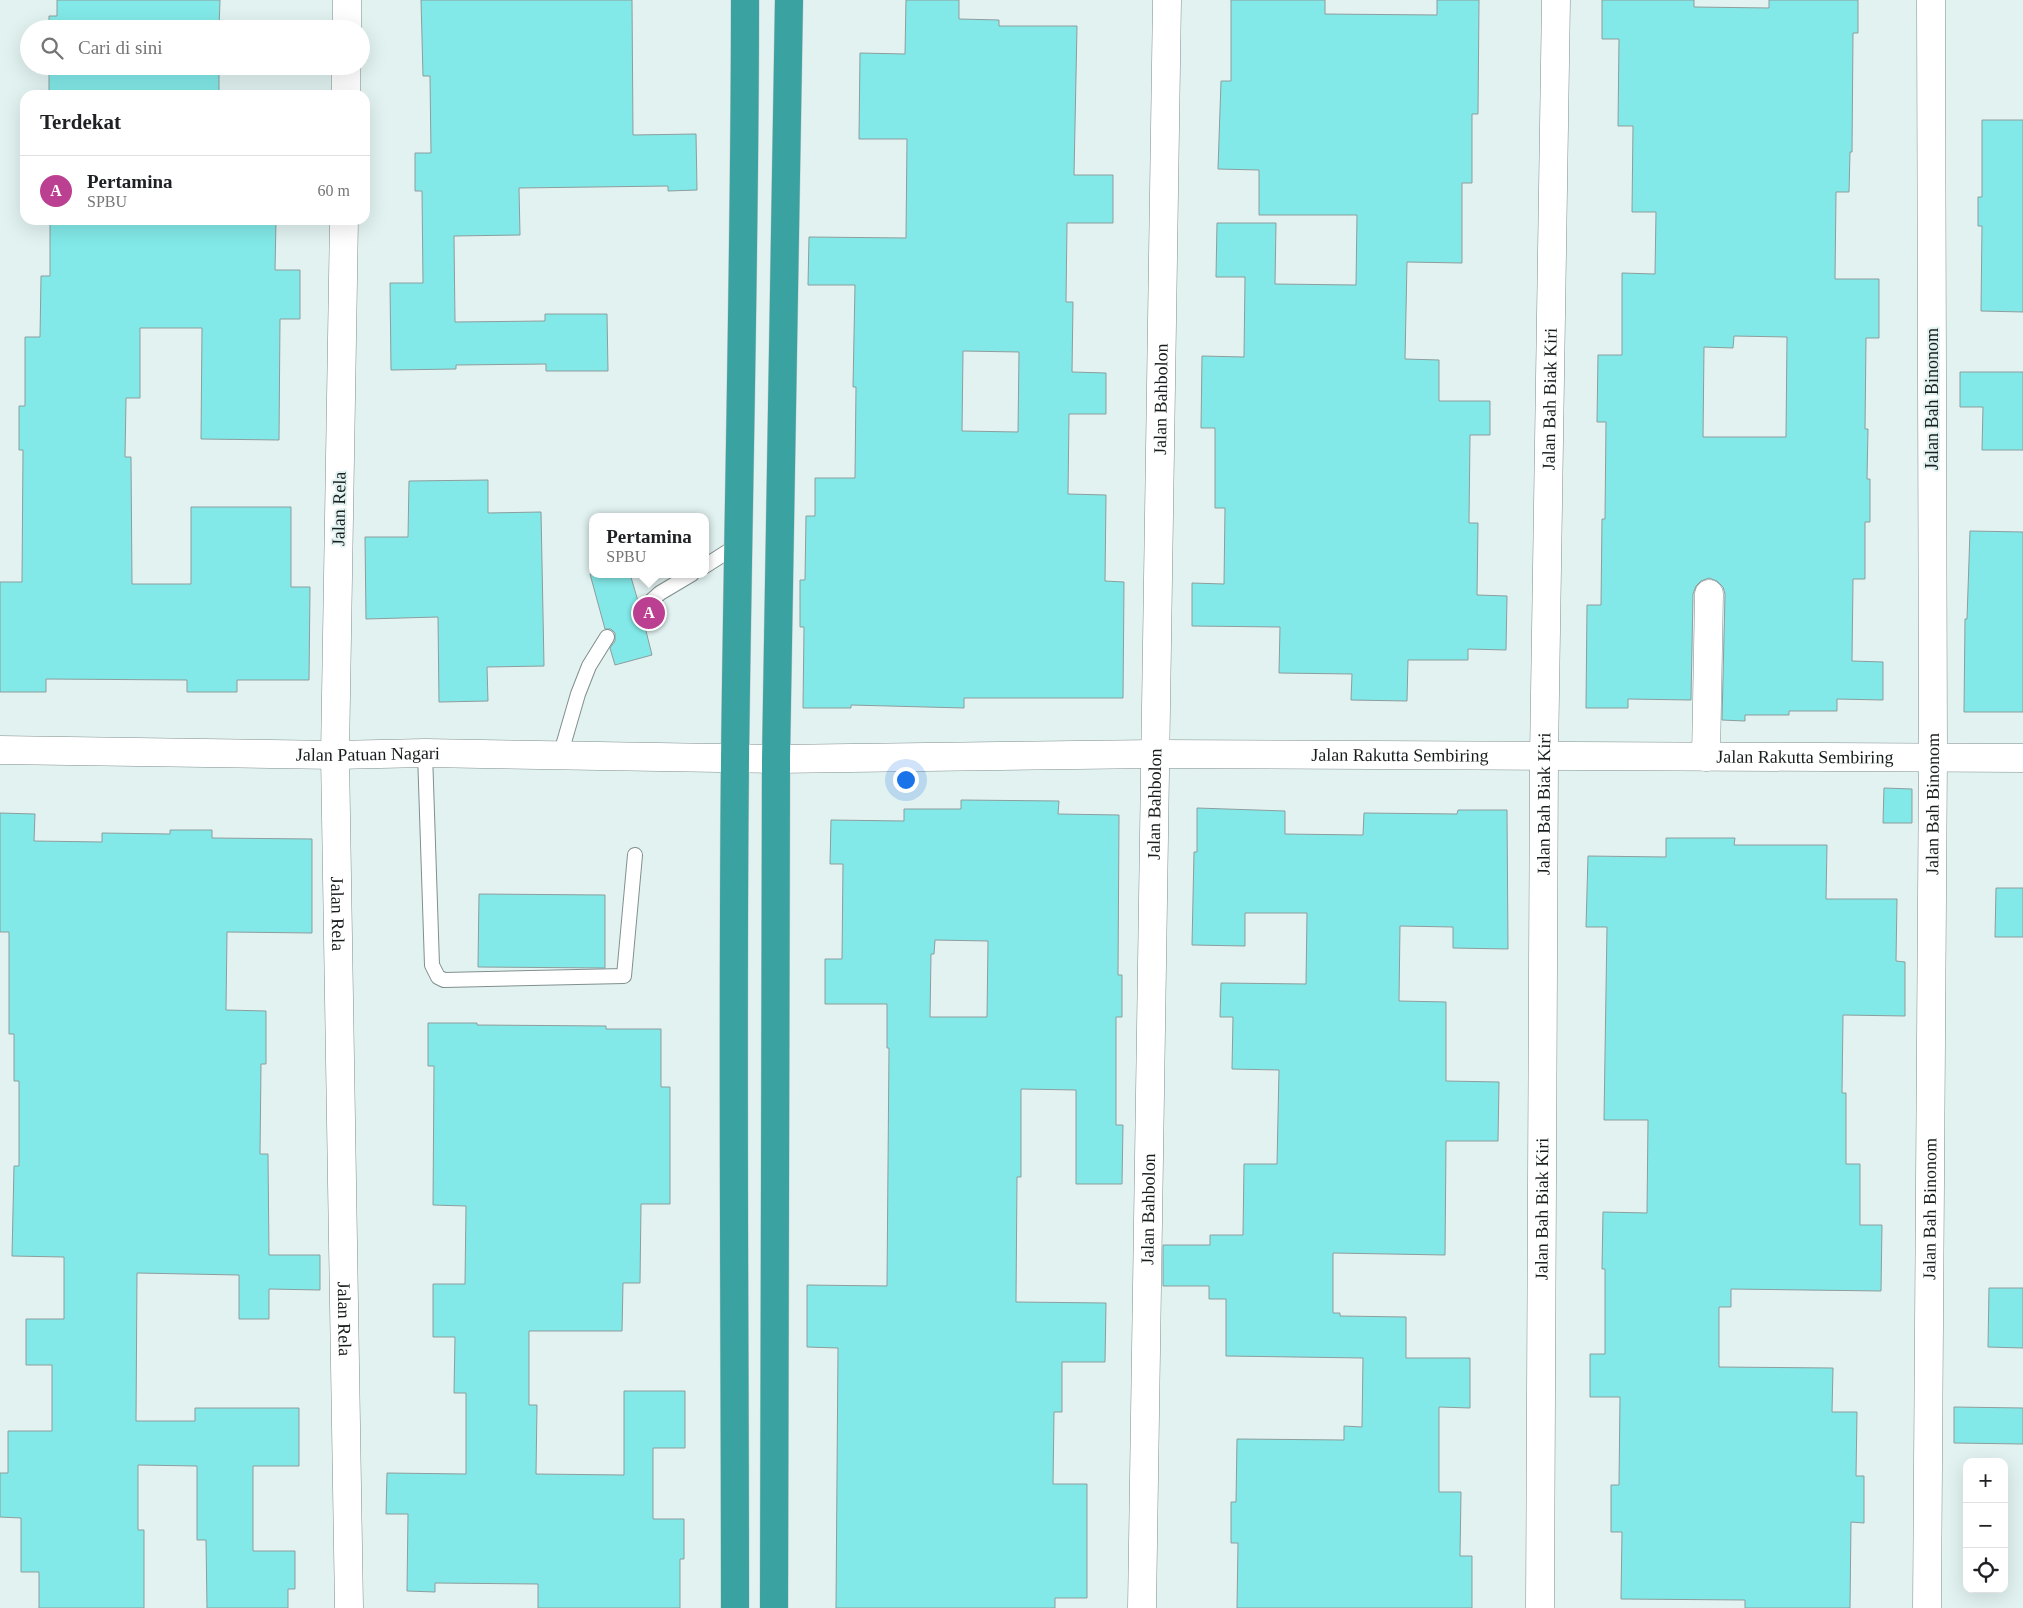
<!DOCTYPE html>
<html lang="id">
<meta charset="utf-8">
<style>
body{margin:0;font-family:"Times New Roman",serif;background:#f2f2f2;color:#202124}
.controls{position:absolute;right:15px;bottom:15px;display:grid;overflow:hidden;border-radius:10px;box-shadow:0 5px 20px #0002}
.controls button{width:45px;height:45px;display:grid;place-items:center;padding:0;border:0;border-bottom:1px solid #e0e0e0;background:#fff;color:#202124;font:25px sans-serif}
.you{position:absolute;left:905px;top:779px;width:18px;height:18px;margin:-12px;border:4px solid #fff;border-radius:50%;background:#1a73e8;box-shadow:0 0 0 8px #1a73e833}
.badge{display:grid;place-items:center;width:32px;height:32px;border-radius:50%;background:#bc4091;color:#fff;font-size:16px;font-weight:700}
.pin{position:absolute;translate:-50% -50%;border:2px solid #fff;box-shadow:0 1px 5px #0006}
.popup{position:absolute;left:589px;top:513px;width:120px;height:65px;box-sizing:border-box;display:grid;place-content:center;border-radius:10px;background:#fff;filter:drop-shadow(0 1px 4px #0005);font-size:16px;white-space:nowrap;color:#757577}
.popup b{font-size:19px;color:#202124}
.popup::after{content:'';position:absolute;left:50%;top:100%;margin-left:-10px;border:10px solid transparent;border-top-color:#fff}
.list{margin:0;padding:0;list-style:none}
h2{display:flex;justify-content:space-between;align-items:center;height:65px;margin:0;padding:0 20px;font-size:21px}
h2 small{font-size:16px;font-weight:400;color:#757577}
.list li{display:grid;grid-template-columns:32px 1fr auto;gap:15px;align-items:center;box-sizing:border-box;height:70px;padding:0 20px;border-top:1px solid #e0e0e0}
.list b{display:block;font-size:19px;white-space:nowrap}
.list p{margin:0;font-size:16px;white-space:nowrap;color:#757577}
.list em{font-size:16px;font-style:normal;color:#757577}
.icon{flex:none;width:28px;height:28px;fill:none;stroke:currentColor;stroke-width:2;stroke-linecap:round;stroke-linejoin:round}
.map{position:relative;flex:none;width:2023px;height:1608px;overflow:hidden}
.search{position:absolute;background:#fff;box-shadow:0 5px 20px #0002;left:20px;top:20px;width:350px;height:55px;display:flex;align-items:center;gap:12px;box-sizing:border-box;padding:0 18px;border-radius:28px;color:#757577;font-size:19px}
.panel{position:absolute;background:#fff;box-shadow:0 5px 20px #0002;left:20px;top:90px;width:350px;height:135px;border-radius:15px}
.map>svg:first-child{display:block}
.building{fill:#82e9e8;stroke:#8e9d9d;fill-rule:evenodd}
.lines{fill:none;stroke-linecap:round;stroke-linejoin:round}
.lane-casing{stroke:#808f8e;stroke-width:16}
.street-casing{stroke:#808f8e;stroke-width:29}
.secondary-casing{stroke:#808f8e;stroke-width:29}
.highway-casing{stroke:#cccdcd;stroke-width:29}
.lane{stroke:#fff;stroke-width:14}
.street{stroke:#fff;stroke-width:28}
.secondary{stroke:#fff;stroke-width:28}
.highway{stroke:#3aa2a1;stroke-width:28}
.labels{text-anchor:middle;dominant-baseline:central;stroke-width:4;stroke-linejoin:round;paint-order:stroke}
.street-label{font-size:18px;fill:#171c1c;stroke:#e1f2f1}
</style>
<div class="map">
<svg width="2023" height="1608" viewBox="0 0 2023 1608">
<rect width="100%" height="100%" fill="#e1f2f1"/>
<g class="building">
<path d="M 57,0 L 220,0 L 219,29 L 49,29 L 49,16 L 57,16 Z"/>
<path d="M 421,0 L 632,0 L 633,135 L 696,134 L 697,190 L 668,191 L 668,186 L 519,188 L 520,235 L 454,236 L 455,322 L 545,321 L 545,314 L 607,314 L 608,371 L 546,371 L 546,364 L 456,365 L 456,369 L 391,370 L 390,283 L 423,283 L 422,191 L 415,191 L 415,153 L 431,153 L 430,76 L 423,76 Z"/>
<path d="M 906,0 L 959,0 L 959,19 L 999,20 L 999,26 L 1077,26 L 1074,175 L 1113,175 L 1113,223 L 1067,223 L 1066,302 L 1073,302 L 1072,372 L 1106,373 L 1106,414 L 1069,414 L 1068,494 L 1106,495 L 1105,581 L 1124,582 L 1123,698 L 964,698 L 964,708 L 851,705 L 851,708 L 803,708 L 804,627 L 800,627 L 800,580 L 805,580 L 806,516 L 815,516 L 815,478 L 855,478 L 856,387 L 853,387 L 855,285 L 808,285 L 809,237 L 906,238 L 907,139 L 859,139 L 860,53 L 905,54 ZM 963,351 L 1019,352 L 1018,432 L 962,431 Z"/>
<path d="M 1231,0 L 1325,0 L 1325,14 L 1437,15 L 1437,0 L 1479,0 L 1478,114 L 1472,114 L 1472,183 L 1462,183 L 1462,263 L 1407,262 L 1405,359 L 1439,360 L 1439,401 L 1490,401 L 1490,435 L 1470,435 L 1469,523 L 1478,523 L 1477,595 L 1507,596 L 1506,650 L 1468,649 L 1468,660 L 1408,660 L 1407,701 L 1351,700 L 1352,674 L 1279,673 L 1280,627 L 1192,626 L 1192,583 L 1224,584 L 1225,508 L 1215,508 L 1215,428 L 1201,428 L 1202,356 L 1244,357 L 1245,277 L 1216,277 L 1217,223 L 1276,223 L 1275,284 L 1356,285 L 1357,215 L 1259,215 L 1259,170 L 1218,169 L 1221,81 L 1231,81 Z"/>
<path d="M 1602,0 L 1694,0 L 1694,7 L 1769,8 L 1769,0 L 1858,0 L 1858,33 L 1853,33 L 1852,152 L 1850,152 L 1849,192 L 1836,192 L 1835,279 L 1879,279 L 1879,338 L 1866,338 L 1865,429 L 1868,429 L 1867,479 L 1870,479 L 1870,522 L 1865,522 L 1865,579 L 1853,579 L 1852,661 L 1883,662 L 1883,700 L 1837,699 L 1837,711 L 1789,711 L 1789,715 L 1745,715 L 1745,721 L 1722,720 L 1725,594 L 1723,587 L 1717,581 L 1709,578 L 1701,581 L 1696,586 L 1693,594 L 1691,700 L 1628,699 L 1628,708 L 1586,708 L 1587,605 L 1601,605 L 1602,519 L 1605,519 L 1606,422 L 1597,422 L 1598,355 L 1622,355 L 1622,273 L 1655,274 L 1656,212 L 1632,212 L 1633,126 L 1618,126 L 1619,39 L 1602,39 ZM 1734,336 L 1787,337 L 1786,437 L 1703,437 L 1704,347 L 1733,348 Z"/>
<rect x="49" y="66" width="170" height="29"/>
<path d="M 1982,120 L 2023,120 L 2023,312 L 1981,311 L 1982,226 L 1978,226 L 1978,197 L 1982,197 Z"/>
<path d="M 50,220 L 276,220 L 275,270 L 300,270 L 300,319 L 280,319 L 279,440 L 201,439 L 202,328 L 140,328 L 140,398 L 126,398 L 125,457 L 131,457 L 132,584 L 191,584 L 191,507 L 291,507 L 291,587 L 310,587 L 309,680 L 237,680 L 237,692 L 187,692 L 187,680 L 46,679 L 46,692 L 0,692 L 0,582 L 22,582 L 23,450 L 19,450 L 19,406 L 25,406 L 25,337 L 40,337 L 41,276 L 50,276 Z"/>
<path d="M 1960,372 L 2023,372 L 2023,450 L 1982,450 L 1983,407 L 1960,407 Z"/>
<path d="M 488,480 L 488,513 L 541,512 L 544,666 L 487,667 L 488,701 L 439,702 L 438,617 L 366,619 L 365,537 L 408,537 L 409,481 Z"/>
<path d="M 1970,531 L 2023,532 L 2023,712 L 1964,712 L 1965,619 L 1967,619 Z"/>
<path d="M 590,574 L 630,574 L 638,601 L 632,608 L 632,613 L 637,619 L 643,619 L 652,655 L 615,665 L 610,648 L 615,641 L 615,633 L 611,629 L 605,629 Z"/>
<path d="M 1884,788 L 1912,789 L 1912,823 L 1883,823 Z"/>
<path d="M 961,800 L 1059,801 L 1058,814 L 1119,815 L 1118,975 L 1122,975 L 1122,1017 L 1116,1017 L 1116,1125 L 1123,1125 L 1122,1184 L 1076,1184 L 1076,1090 L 1021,1089 L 1021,1177 L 1017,1177 L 1016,1302 L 1106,1303 L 1105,1362 L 1062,1362 L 1062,1412 L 1054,1412 L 1053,1484 L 1087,1484 L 1087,1598 L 1055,1598 L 1055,1608 L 836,1608 L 838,1348 L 807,1347 L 807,1285 L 887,1286 L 889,1048 L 887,1048 L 887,1004 L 825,1004 L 825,959 L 842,959 L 843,864 L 830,864 L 831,820 L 904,821 L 904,809 L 961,809 ZM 935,940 L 988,941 L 987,1017 L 930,1017 L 931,954 L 934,954 Z"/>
<path d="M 1197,808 L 1285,811 L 1285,834 L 1363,835 L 1364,813 L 1457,814 L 1458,810 L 1507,810 L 1508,949 L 1453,948 L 1453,927 L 1400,926 L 1399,1001 L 1446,1002 L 1446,1081 L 1499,1082 L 1498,1141 L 1446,1141 L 1445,1255 L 1333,1253 L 1333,1313 L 1340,1313 L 1340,1316 L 1406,1317 L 1406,1358 L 1470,1358 L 1470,1408 L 1439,1407 L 1439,1492 L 1461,1492 L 1460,1556 L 1472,1556 L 1472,1608 L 1237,1608 L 1238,1543 L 1231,1543 L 1231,1502 L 1236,1502 L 1237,1439 L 1344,1440 L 1344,1426 L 1362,1427 L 1363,1358 L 1226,1356 L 1226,1299 L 1209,1299 L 1209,1286 L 1163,1286 L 1163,1245 L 1210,1245 L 1210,1235 L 1243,1235 L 1244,1164 L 1277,1164 L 1279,1070 L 1232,1069 L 1233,1017 L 1220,1017 L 1221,983 L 1306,984 L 1307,913 L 1245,913 L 1245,946 L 1192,945 L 1194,852 L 1197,852 Z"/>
<path d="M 0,813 L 35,814 L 34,841 L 102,842 L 102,833 L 170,834 L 170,830 L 212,830 L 212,838 L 312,839 L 312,933 L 227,932 L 226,1010 L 266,1011 L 266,1064 L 261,1064 L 260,1154 L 268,1154 L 269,1255 L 320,1255 L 320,1290 L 269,1289 L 269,1319 L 239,1319 L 239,1275 L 137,1273 L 136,1421 L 195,1421 L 195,1408 L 299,1408 L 299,1466 L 253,1466 L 253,1551 L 295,1551 L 295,1589 L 288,1589 L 288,1608 L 207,1608 L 206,1540 L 197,1540 L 197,1466 L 138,1465 L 138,1530 L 144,1530 L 144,1608 L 39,1608 L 39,1572 L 21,1572 L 21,1518 L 0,1517 L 0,1473 L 8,1473 L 8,1431 L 52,1431 L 52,1365 L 26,1365 L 26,1319 L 64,1319 L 64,1257 L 12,1256 L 14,1166 L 19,1166 L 19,1081 L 14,1081 L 14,1034 L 9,1034 L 9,932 L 0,932 Z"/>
<path d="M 1666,838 L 1735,838 L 1734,845 L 1827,845 L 1826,899 L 1897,899 L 1896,961 L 1905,962 L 1905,1016 L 1843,1015 L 1842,1093 L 1846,1093 L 1846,1164 L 1860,1164 L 1860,1225 L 1882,1225 L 1881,1291 L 1731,1289 L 1731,1307 L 1719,1307 L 1719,1367 L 1833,1368 L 1832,1412 L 1857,1412 L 1856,1476 L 1864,1476 L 1864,1523 L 1851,1522 L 1850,1608 L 1745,1608 L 1745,1600 L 1621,1599 L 1622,1532 L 1611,1532 L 1611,1485 L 1619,1485 L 1620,1397 L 1590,1397 L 1590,1354 L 1605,1354 L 1605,1269 L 1602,1269 L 1603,1212 L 1647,1213 L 1648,1120 L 1604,1120 L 1607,927 L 1586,927 L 1588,856 L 1666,857 Z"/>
<path d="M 1996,888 L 2023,888 L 2023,937 L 1995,937 Z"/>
<path d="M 479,894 L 605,895 L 605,968 L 478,967 Z"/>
<path d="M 428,1023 L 477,1023 L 477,1025 L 606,1026 L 606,1029 L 661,1029 L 661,1087 L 670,1087 L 670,1204 L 641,1204 L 640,1283 L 623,1283 L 622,1331 L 529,1331 L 529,1405 L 537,1405 L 536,1474 L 624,1475 L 624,1391 L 685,1391 L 685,1448 L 653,1448 L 653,1519 L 684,1519 L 684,1559 L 680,1559 L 680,1608 L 538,1608 L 538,1584 L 435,1583 L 435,1592 L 407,1591 L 408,1514 L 386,1514 L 387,1473 L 466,1474 L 466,1393 L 454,1393 L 455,1337 L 433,1337 L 433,1284 L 465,1284 L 466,1206 L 433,1205 L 434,1066 L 428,1066 Z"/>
<path d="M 1989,1288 L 2023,1288 L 2023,1348 L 1988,1347 Z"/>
<path d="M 1954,1407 L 2023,1408 L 2023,1444 L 1954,1443 Z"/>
</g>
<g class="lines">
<defs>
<g id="lane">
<path d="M 705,566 L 738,545"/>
<path d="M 640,611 L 660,593 L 692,574"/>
<path d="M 425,753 L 432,965 L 438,977 L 444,980 L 624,976 L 635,855"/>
<path d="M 560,756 L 578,694 L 589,666 L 607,637"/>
</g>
<g id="street">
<path d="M 347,29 L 347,0"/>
<path d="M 346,95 L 346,66"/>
<path id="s1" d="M 344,220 L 335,755 L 349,1608"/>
<path d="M 1706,757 L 1709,594"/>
<path id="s2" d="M 1142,1608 L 1167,0"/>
<path id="s3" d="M 1540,1608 L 1544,757 L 1556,0"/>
<path id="s4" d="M 1927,1608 L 1933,758 L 1931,0"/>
</g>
<g id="secondary">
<path id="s5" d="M 0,750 L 335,755 L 425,753 L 776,759 L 1155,754 L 2023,758"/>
</g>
<g id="highway">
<path d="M 735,1608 C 735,1325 732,1042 735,760 C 738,506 745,253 745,0"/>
<path d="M 774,1608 L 776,759 L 789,0"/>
</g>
</defs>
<use href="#lane" class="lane-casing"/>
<use href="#street" class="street-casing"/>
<use href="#secondary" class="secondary-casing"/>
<use href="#highway" class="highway-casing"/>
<use href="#lane" class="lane"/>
<use href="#street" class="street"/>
<use href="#secondary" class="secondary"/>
<use href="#highway" class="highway"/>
</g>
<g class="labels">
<g class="street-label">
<text stroke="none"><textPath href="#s2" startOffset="1209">Jalan Bahbolon</textPath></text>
<text stroke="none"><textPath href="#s3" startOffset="1209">Jalan Bah Biak Kiri</textPath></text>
<text transform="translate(1932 399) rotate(-90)">Jalan Bah Binonom</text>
<text transform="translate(339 509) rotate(-89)">Jalan Rela</text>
<text stroke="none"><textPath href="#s5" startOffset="368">Jalan Patuan Nagari</textPath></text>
<text stroke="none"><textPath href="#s5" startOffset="1400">Jalan Rakutta Sembiring</textPath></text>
<text stroke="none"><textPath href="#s5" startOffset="1805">Jalan Rakutta Sembiring</textPath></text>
<text stroke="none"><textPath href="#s2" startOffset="804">Jalan Bahbolon</textPath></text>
<text stroke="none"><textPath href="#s3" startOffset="804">Jalan Bah Biak Kiri</textPath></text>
<text stroke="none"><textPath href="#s4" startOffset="804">Jalan Bah Binonom</textPath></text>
<text stroke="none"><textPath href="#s1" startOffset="694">Jalan Rela</textPath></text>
<text stroke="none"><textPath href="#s2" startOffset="399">Jalan Bahbolon</textPath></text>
<text stroke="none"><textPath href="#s3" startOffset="399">Jalan Bah Biak Kiri</textPath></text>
<text stroke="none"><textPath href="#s4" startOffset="399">Jalan Bah Binonom</textPath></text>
<text stroke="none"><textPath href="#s1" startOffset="1099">Jalan Rela</textPath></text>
</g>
</g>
</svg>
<div class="controls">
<button>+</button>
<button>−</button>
<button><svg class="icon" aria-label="locate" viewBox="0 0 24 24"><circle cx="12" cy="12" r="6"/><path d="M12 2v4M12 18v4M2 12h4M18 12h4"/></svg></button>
</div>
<div class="you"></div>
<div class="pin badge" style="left:649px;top:613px">A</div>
<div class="popup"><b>Pertamina</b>SPBU</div>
<div class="search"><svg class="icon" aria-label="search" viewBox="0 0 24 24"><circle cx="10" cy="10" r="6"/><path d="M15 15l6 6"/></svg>Cari di sini</div>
<section class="panel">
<h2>Terdekat<small></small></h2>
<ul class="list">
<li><span class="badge">A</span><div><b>Pertamina</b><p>SPBU</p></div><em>60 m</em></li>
</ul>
</section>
</div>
